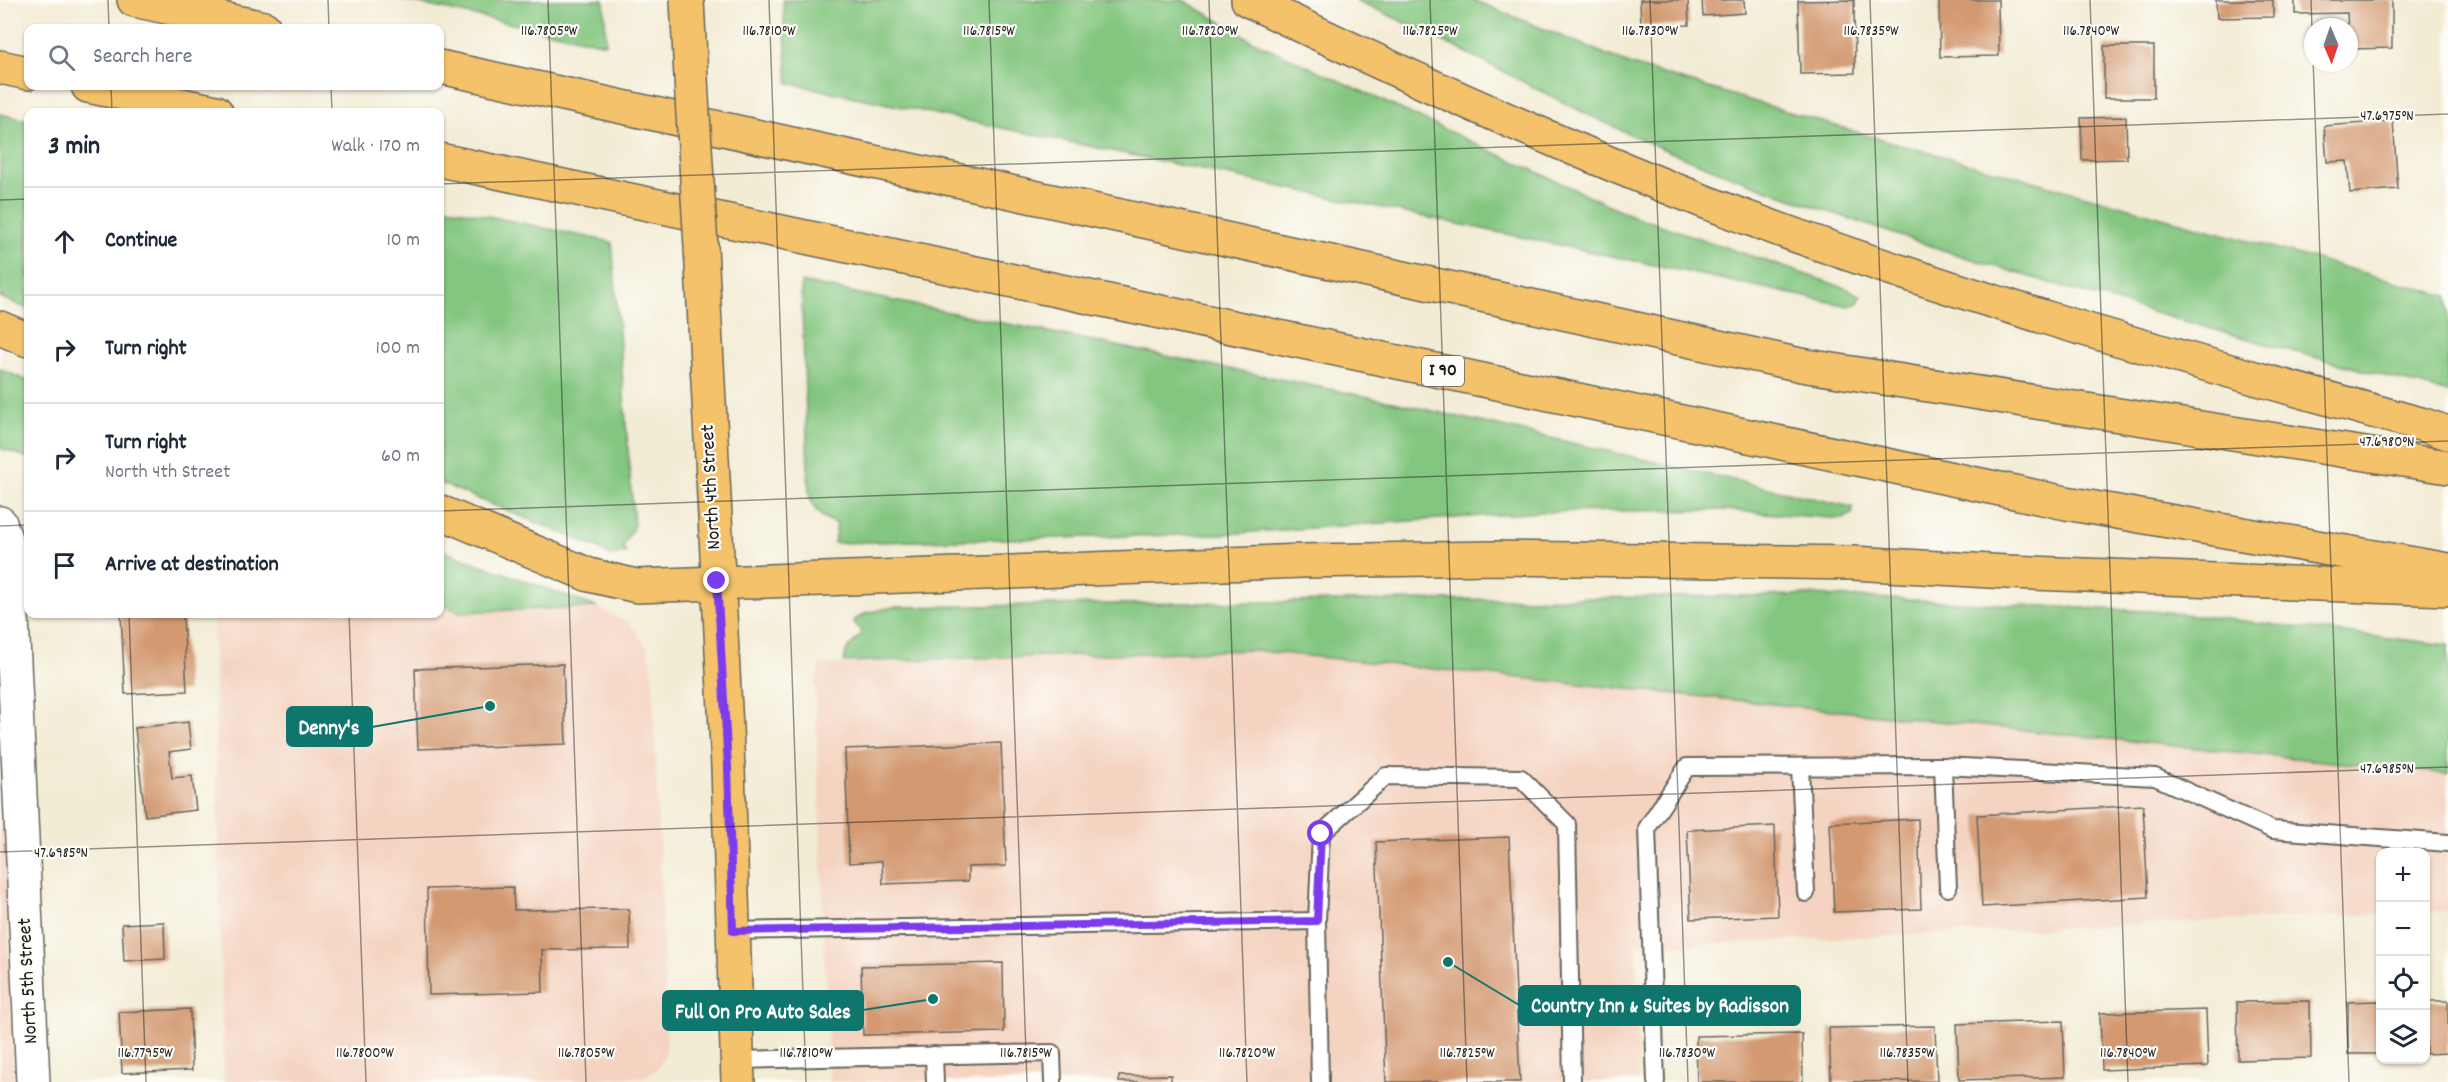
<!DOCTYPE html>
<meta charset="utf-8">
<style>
body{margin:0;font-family:Dekko,sans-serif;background:#f2f2f3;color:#1f2937}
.controls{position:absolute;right:18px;bottom:18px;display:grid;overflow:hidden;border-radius:12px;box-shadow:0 2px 4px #0004}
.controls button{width:54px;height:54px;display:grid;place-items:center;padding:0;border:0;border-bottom:2px solid #e0e1e3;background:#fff;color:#1f2937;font:30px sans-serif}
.compass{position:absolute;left:2304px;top:18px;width:54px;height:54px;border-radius:50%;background:#fff;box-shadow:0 2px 4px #0004;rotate:178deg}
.stop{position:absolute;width:18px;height:18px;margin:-14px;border:4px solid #7c3aed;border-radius:50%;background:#fff}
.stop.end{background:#7c3aed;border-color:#fff;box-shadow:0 2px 6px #0008}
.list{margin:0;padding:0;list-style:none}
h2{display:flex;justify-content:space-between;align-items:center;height:78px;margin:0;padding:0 24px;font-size:26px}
h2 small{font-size:20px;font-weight:400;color:#747a83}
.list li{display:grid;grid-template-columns:39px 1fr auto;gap:18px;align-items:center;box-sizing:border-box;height:108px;padding:0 24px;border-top:2px solid #e0e1e3}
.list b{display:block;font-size:22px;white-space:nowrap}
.list p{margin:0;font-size:20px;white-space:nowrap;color:#747a83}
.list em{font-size:20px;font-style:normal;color:#747a83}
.icon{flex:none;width:33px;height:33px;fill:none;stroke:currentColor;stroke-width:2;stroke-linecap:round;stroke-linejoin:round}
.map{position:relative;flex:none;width:2448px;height:1082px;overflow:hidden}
.search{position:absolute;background:#fff;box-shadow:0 2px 4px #0004;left:24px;top:24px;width:420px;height:66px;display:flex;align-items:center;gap:15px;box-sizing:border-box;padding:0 21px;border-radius:12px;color:#747a83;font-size:22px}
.panel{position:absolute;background:#fff;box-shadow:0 2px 4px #0004;left:24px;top:108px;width:420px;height:510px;border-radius:12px}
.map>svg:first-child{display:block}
.built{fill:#f4d3c0}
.green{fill:#83c67f;stroke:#50714e;stroke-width:1.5}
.building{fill:#d39971}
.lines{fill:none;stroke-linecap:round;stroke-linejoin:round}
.lane-casing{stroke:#67655d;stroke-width:20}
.street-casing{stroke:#67655d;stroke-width:36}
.primary-casing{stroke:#67655d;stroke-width:36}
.highway-casing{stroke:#67655d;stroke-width:36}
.lane{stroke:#fff;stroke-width:16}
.street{stroke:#fff;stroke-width:33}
.primary{stroke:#f3c26a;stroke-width:33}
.highway{stroke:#f3c26a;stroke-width:33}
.primary-bridge-casing{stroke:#67655d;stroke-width:36;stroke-linecap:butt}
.primary-bridge{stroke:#f3c26a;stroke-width:33}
.route{stroke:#7c3aed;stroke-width:8}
.ticks{fill:none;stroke:#1c1c1c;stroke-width:1.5;stroke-opacity:0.45}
.labels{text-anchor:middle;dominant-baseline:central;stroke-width:4.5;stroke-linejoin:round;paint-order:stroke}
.shield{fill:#fdfcf7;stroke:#605f5e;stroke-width:1.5}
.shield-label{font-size:18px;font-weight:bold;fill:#1c1c1c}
.street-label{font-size:20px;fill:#1c1c1c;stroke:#fdfcf7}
.ticks-label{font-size:15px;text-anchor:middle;fill:#1c1c1c;stroke:#fdfcf7;stroke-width:4.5;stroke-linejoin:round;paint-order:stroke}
.leader{fill:none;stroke:#0f766e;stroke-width:2}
.callout-dot{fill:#0f766e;stroke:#fdfcf7;stroke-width:2}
.callout{fill:#0f766e;stroke:#0f766e;stroke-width:2}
.callout-label{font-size:21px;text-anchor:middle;font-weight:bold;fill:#fff}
</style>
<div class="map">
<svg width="2448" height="1082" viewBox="0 0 2448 1082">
<rect width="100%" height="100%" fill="#fdfcf7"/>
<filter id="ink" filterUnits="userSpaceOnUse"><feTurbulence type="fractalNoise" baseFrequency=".0167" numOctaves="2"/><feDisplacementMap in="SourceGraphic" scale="12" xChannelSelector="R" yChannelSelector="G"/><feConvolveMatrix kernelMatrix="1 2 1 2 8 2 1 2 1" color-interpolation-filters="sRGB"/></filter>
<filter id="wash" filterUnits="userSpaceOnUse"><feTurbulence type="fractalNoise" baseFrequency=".008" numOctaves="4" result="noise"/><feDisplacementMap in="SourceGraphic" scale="24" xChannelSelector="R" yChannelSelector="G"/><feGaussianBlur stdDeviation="1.35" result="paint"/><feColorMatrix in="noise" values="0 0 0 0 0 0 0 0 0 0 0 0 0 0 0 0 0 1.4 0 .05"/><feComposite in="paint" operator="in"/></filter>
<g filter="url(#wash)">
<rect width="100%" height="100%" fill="#f3ecd5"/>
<g class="built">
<path d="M 440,604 L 460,612 L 597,607 L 629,623 L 647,646 L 652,665 L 667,1042 L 665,1056 L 657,1069 L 644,1077 L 539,1082 L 224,1082 L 213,614 L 440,614 Z"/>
<path d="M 1251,650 L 2448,774 L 2448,911 L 2426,912 L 2426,852 L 2380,852 L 2380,914 L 1636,947 L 1639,1082 L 829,1082 L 815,684 L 820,665 Z"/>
<path d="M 0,738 L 14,1068 L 15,1082 L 0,1082 Z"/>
</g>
<g class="green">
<path d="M 402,0 L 604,0 L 606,44 Z"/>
<path d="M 783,0 L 1183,0 L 1253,41 L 1628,214 L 1848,289 L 1861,296 L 1858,303 L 1849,306 L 788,83 Z"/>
<path d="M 1355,0 L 1473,0 L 1632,65 L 1880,139 L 2448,296 L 2448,393 C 2185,322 1919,254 1666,150 C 1560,106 1461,45 1355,0 Z"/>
<path d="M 0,114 L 28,120 L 28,309 L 0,297 Z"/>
<path d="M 440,206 L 612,242 L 634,526 L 623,546 L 626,553 L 611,556 L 596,547 L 440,483 Z"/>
<path d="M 801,282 L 1393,402 L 1852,507 L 1853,513 L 1843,519 L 1723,510 L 1540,512 L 1223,534 L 834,543 L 837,524 C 820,517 813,511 809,493 Z"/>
<path d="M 0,369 L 28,381 L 28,458 L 0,448 Z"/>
<path d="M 440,550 L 597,607 L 460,612 L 440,604 Z"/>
<path d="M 1811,595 L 2167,612 L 2448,645 L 2448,774 L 1251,650 L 844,662 L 846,651 L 862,633 L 853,621 L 866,613 L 893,607 Z"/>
</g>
<g id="blocks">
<g class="building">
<path d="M 1640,0 L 1688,0 L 1689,25 L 1641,26 Z"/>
<path d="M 1702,0 L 1744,0 L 1745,13 L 1703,16 Z"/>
<path d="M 1854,0 L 1855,73 L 1800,74 L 1798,1 Z"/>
<path d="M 1939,0 L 1998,0 L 1999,56 L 1940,57 Z"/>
<path d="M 2216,0 L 2273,0 L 2273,17 L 2217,18 Z"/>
<path d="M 2295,0 L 2392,0 L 2392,48 L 2349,49 L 2347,13 L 2295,14 Z"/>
<rect x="2104" y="46" width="50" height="52"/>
<path d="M 2126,117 L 2127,159 L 2082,160 L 2081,118 Z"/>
<path d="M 2393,121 L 2398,189 L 2350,193 L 2347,161 L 2327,162 L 2324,126 Z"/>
<path d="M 121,614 L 183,614 L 187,691 L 125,694 Z"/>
<path d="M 563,664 L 566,744 L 418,749 L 415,669 Z"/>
<path d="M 188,722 L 191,749 L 169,752 L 172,778 L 192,776 L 196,810 L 145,816 L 135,728 Z"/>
<path d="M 1001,743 L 1006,866 L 968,867 L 968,881 L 883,884 L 882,861 L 849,863 L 845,749 Z"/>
<path d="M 2143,805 L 2148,897 L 1982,907 L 1977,815 Z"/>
<path d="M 1918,819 L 1921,909 L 1834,912 L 1830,823 Z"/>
<path d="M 1775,826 L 1778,916 L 1691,919 L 1687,830 Z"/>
<path d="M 1509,837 L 1520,1082 L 1386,1082 L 1376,842 Z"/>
<path d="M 513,887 L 514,910 L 629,909 L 630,949 L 542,950 L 543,992 L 429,995 L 427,889 Z"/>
<path d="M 164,922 L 165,959 L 124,961 L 122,924 Z"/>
<path d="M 1003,963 L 1004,1032 L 863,1035 L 861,966 Z"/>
<path d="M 2310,1001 L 2311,1058 L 2238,1060 L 2237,1002 Z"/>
<path d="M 2380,1001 L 2380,1054 L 2348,1054 L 2348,1002 Z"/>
<path d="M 2426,1001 L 2448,1001 L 2448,1053 L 2426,1054 Z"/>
<path d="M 190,1009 L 192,1070 L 122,1073 L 119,1012 Z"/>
<path d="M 2206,1010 L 2208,1066 L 2102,1070 L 2100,1013 Z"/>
<path d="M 2063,1021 L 2065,1077 L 1959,1080 L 1957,1024 Z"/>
<path d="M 1935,1026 L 1937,1081 L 1831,1082 L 1829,1028 Z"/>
<path d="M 1802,1034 L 1803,1082 L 1697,1082 L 1696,1036 Z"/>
<path d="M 1171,1075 L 1171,1082 L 1119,1082 L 1119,1076 Z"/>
</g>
</g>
</g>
<g filter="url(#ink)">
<use href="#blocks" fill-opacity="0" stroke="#67655d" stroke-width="1.5"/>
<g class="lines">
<defs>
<g id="lane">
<path d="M 1943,766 L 1948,888"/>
<path d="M 1800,767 L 1806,893"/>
<path d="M 733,931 L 1317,921"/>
<path d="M 934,1055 L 935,1082"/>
<path d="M 737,1060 L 1052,1053 L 1053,1082"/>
<path d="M 1320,1082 L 1317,921 L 1321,834 L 1386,776 L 1521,778 L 1567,824 L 1572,1082"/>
<path d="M 1656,1082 L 1647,828 L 1687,767 L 1943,766 L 2155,777 L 2273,830 L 2448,843"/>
</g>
<path id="street" d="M 0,523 L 9,551 L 33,1082"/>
<g id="primary">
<path d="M 687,0 L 692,97"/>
<path d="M 701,247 L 728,767 L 738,1082"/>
</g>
<g id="highway">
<path d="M 134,0 L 264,28"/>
<path d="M 1248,0 C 1397,72 1549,141 1703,201 C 1938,292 2181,358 2424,425 L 2448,433"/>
<path d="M 0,67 L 28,73"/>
<path d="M 440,67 L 1801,365 L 2448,467"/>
<path d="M 88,86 L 216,112"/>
<path d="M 440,160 L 2066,503 L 2448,570"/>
<path d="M 0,328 L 28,340"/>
<path d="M 440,512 L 589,575 L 637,586 L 1303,561 L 1493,558 L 1853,563 L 2007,572 L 2448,589"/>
</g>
</defs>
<use href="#lane" class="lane-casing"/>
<use href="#street" class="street-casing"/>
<use href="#primary" class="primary-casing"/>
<use href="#highway" class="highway-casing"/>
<use href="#lane" class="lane"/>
<use href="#street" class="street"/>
<use href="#primary" class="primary"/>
<use href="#highway" class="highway"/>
<defs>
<path id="primary-bridge" d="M 692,97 L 701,247"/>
</defs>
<use href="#primary-bridge" class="primary-bridge-casing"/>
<use href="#primary-bridge" class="primary-bridge"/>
</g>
</g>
<g class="lines" filter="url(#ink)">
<path class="route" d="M 717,581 L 728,767 L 733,931 L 1317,921 L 1321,834"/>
</g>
<path class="ticks" d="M 108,0 L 109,28M 328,0 L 329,28M 548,0 L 586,1082M 769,0 L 806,1082M 989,0 L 1027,1082M 1209,0 L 1247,1082M 1430,0 L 1467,1082M 1650,0 L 1688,1082M 1870,0 L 1908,1082M 2090,0 L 2128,1082M 2311,0 L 2349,1082M 111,86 L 112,112M 331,86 L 332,112M 440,184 L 2448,114M 0,200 L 28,199M 440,511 L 2448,441M 0,526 L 28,525M 129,614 L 146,1082M 349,614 L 366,1082M 0,852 L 2448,767"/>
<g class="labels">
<rect class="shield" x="1422" y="356" width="42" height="30" rx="4.5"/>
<g class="shield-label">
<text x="1443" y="371">I 90</text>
</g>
<g class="street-label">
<text transform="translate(712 487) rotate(-93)">North 4th Street</text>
<text transform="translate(29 981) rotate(-93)">North 5th Street</text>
</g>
</g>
<g class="ticks-label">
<text x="549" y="35">116.7805°W</text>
<text x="769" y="35">116.7810°W</text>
<text x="989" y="35">116.7815°W</text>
<text x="1210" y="35">116.7820°W</text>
<text x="1430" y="35">116.7825°W</text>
<text x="1650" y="35">116.7830°W</text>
<text x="1871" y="35">116.7835°W</text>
<text x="2091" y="35">116.7840°W</text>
<text x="2387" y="120">47.6975°N</text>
<text x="2387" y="446">47.6980°N</text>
<text x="2387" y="773">47.6985°N</text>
<text x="61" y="857">47.6985°N</text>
<text x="145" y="1057">116.7795°W</text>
<text x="365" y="1057">116.7800°W</text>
<text x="586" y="1057">116.7805°W</text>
<text x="806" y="1057">116.7810°W</text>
<text x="1026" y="1057">116.7815°W</text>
<text x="1247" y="1057">116.7820°W</text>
<text x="1467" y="1057">116.7825°W</text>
<text x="1687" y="1057">116.7830°W</text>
<text x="1907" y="1057">116.7835°W</text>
<text x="2128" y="1057">116.7840°W</text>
</g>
<path class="leader" d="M490 706L372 727M1448 962L1519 1005M933 999L863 1010"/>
<g class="callout-dot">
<circle cx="490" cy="706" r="6"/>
<circle cx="1448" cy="962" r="6"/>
<circle cx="933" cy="999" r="6"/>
</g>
<g class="callout">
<rect x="287" y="707" width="85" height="39" rx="6"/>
<rect x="1519" y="986" width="281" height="39" rx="6"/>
<rect x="663" y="991" width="200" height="39" rx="6"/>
</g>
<g class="callout-label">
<text x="329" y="734">Denny's</text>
<text x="1660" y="1012">Country Inn &amp; Suites by Radisson</text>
<text x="763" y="1018">Full On Pro Auto Sales</text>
</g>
</svg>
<div class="controls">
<button>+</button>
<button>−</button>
<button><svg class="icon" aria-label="locate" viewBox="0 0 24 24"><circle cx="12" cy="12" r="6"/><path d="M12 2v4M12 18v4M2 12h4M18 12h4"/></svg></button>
<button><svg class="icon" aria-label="layers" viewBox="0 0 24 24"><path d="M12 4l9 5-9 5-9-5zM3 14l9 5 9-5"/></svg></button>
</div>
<svg class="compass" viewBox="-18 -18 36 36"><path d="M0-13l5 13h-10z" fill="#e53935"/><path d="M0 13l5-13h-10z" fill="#747a83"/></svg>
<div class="stop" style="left:1321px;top:834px"></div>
<div class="stop end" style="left:717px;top:581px"></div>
<div class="search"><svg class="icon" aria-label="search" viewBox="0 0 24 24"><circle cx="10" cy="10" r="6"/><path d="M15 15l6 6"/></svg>Search here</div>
<section class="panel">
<h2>3 min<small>Walk · 170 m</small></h2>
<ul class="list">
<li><svg class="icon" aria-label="ahead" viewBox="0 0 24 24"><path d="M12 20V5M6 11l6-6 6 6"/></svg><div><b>Continue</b></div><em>10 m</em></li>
<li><svg class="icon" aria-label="right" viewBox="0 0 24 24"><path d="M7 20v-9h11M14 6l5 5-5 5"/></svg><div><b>Turn right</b></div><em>100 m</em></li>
<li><svg class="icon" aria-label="right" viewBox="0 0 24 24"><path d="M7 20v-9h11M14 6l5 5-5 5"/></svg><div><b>Turn right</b><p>North 4th Street</p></div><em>60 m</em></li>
<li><svg class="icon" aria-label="arrive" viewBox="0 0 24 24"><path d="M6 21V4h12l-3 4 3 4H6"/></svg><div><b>Arrive at destination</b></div></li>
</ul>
</section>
</div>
